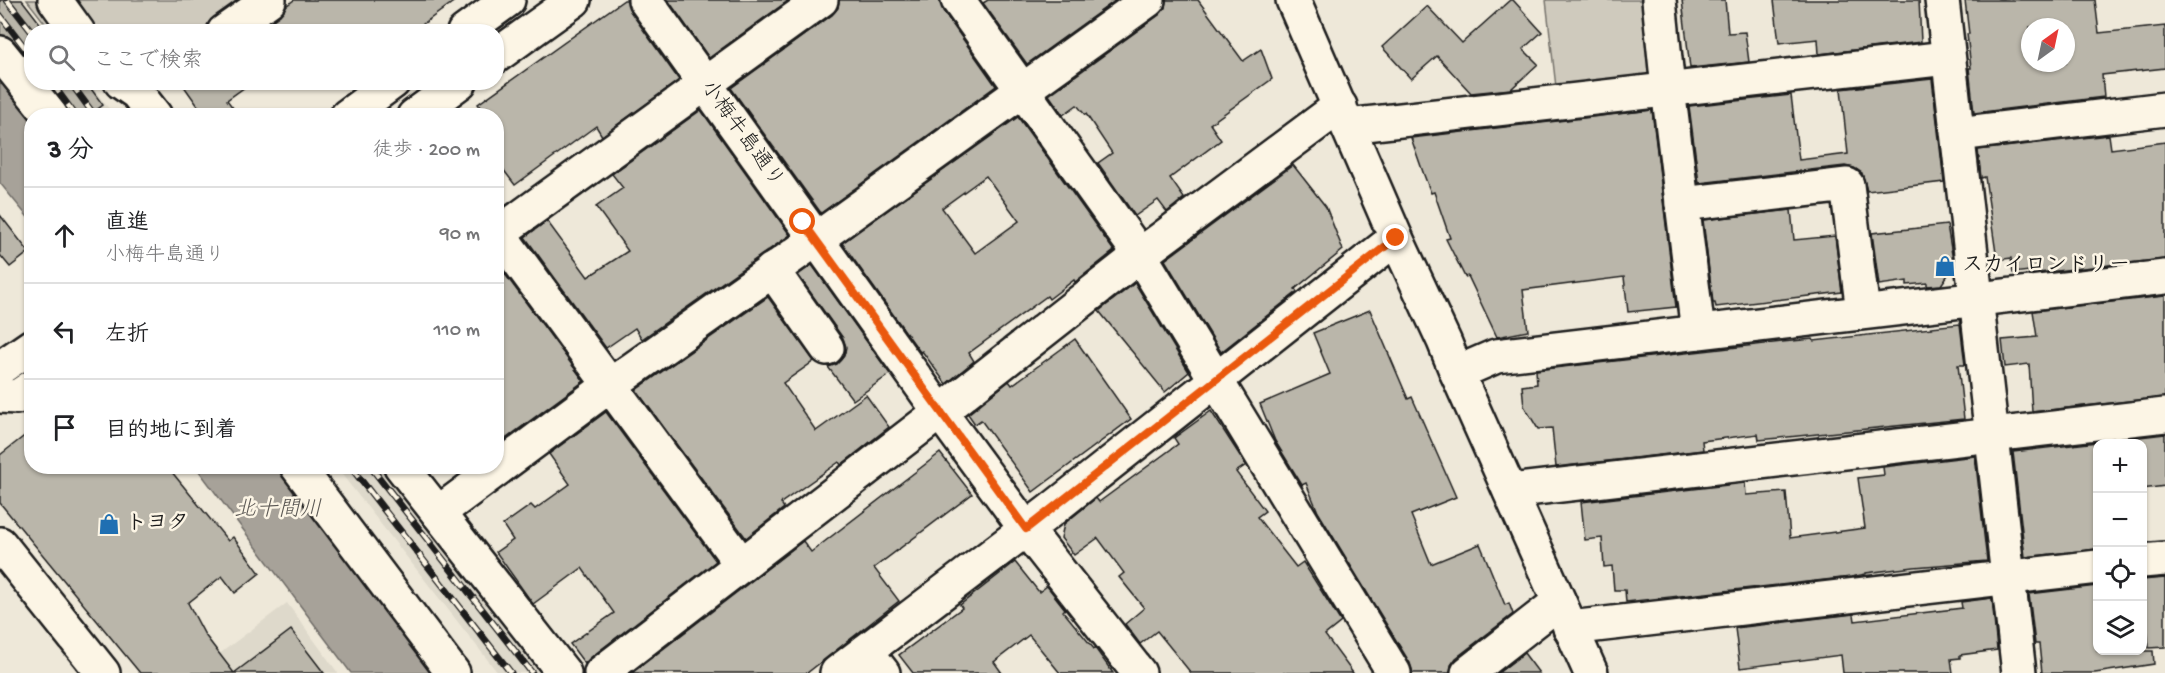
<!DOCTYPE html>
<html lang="ja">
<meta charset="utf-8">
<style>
body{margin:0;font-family:"Gochi Hand","Klee One",sans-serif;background:#f2f2f2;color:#202124}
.controls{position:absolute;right:18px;bottom:18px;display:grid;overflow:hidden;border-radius:12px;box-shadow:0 2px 4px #0004}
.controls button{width:54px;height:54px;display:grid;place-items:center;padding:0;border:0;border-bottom:2px solid #e0e0e0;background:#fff;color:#202124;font:30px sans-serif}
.compass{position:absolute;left:2021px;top:18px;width:54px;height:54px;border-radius:50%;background:#fff;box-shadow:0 2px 4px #0004;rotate:33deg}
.stop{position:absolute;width:18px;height:18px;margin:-14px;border:4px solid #ea580c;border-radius:50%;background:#fff}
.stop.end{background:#ea580c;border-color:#fff;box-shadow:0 2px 6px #0008}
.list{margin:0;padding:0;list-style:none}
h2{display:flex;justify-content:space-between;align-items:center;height:78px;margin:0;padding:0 24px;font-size:26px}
h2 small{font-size:20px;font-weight:400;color:#757577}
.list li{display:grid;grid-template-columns:39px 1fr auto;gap:18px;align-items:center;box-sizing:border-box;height:96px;padding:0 24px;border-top:2px solid #e0e0e0}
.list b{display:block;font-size:22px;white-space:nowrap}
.list p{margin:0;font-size:20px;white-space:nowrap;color:#757577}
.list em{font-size:20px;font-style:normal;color:#757577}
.icon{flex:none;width:33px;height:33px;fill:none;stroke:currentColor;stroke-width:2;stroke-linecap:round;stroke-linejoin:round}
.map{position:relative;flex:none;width:2165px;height:673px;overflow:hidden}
.search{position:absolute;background:#fff;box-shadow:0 2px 4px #0004;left:24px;top:24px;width:480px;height:66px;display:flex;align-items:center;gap:15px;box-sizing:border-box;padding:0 21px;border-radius:24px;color:#757577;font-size:22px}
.panel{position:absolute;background:#fff;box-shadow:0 2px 4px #0004;left:24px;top:108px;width:480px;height:366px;border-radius:24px}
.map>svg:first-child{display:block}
.built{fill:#ded9cb}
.green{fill:#cfcabd;stroke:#76736c;stroke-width:1.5}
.water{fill:#a7a299;stroke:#6f6c67;stroke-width:1.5}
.building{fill:#bab6aa;stroke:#1c1c1c;stroke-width:1.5;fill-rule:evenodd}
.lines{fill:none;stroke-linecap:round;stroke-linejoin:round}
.minor-casing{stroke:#1c1c1c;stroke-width:38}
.major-casing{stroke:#1c1c1c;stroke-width:38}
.minor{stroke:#fcf5e5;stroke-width:33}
.major{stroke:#fcf5e5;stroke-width:33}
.rail-casing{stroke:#1c1c1c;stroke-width:7}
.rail{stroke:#fcf5e5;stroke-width:4.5;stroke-dasharray:14;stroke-linecap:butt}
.route{stroke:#ea580c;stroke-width:8}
.labels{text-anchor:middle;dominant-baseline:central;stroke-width:5;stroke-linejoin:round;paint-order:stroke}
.street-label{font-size:21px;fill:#1c1c1c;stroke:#fcf5e5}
.poi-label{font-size:21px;font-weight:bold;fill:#1c1c1c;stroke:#fcf5e5;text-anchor:start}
.water-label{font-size:22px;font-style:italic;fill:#5b5854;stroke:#fcf5e5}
</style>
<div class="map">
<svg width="2165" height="673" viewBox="0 0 2165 673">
<rect width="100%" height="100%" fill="#eee8d9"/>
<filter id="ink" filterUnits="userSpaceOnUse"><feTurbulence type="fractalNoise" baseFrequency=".0167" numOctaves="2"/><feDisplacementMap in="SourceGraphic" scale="12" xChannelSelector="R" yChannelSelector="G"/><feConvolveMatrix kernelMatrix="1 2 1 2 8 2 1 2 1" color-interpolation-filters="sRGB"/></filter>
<g filter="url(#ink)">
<g class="built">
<path d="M 32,83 L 89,83 L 114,115 L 58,115 Z"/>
<path d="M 336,467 L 384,467 L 544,673 L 498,673 Z"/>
<path d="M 287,603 L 338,673 L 194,673 Z"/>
</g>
<g class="green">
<path d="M 27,0 L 247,0 L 203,32 L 51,31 Z"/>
<path d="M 1546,0 L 1645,0 L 1654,76 L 1556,87 Z"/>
</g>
<g class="water">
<path d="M 0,74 L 32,116 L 31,221 L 0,183 Z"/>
<path d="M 196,467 L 292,467 L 445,673 L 351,673 Z"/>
</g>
<g class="building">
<path d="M 0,0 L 22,0 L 46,31 L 32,32 L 32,62 L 14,41 L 7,36 L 0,35 Z"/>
<path d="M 294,0 L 456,0 L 412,32 L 257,32 L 280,15 L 286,6 Z"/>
<path d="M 624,0 L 627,0 L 630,11 L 679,80 L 602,136 L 596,126 L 515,185 L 496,160 L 496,116 L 486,116 L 478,104 Z"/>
<path d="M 668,0 L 789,0 L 709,58 Z"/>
<path d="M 839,0 L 940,0 L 943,11 L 996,86 L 821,213 L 731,88 L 832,15 L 838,8 Z"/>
<path d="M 988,0 L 1116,0 L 1027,64 L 983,3 Z"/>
<path d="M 1166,0 L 1198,0 L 1243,61 L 1261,49 L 1272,79 L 1210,124 L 1221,140 L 1170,178 L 1184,198 L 1167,212 L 1158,200 L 1135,216 L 1098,163 L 1112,153 L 1086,114 L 1085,115 L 1077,105 L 1063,115 L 1049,95 L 1159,15 L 1165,8 Z"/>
<path d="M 1510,0 L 1513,0 L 1542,32 L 1523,49 L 1538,64 L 1511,89 L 1471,93 L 1437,56 L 1411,79 L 1382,47 L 1427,6 L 1462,43 Z"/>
<path d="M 1682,0 L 1725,0 L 1728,33 L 1745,32 L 1749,62 L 1690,68 Z"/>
<path d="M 1774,0 L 1919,0 L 1921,42 L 1819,54 L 1818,39 L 1779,43 Z"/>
<path d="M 1965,0 L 2095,0 L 2099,33 L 2165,26 L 2165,68 L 2102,75 L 2104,97 L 1974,113 L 1969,68 L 1971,68 L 1967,34 L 1969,34 ZM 2030,27 L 2066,27 L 2066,63 L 2030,63 Z"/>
<path d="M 1932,79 L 1944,182 L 1867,191 L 1862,173 L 1854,168 L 1845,166 L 1699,183 L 1689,106 L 1791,95 L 1799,160 L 1848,154 L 1841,89 Z"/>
<path d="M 48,82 L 86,82 L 103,105 L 88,116 L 69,116 L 66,104 Z"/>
<path d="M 181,82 L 252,82 L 227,100 L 239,116 L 205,116 Z"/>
<path d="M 701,110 L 790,235 L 642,339 L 635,328 L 606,348 L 525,237 L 547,221 L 588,277 L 628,251 L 596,207 L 623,188 L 612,174 Z"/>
<path d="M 1652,110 L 1676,307 L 1628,312 L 1624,277 L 1523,290 L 1528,331 L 1497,337 L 1468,276 L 1465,277 L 1446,239 L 1450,238 L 1434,192 L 1431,193 L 1424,175 L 1411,138 Z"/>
<path d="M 1018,117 L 1114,251 L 1075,282 L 1074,280 L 1049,299 L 1047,296 L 969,353 L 974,361 L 946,384 L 922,351 L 920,352 L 842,243 ZM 986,176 L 1019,221 L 975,253 L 942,208 Z"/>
<path d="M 2109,135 L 2111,149 L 2165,142 L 2165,259 L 2029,274 L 2029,271 L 2013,273 L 2011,258 L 1997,260 L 1985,177 L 1981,178 L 1978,150 Z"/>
<path d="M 1293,165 L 1326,207 L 1343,250 L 1295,289 L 1297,292 L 1221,352 L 1165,260 Z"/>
<path d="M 1791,210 L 1794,240 L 1835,236 L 1842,292 L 1716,307 L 1715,303 L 1713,303 L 1703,220 Z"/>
<path d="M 0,215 L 29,252 L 10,267 L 0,255 Z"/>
<path d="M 1947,225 L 1954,266 L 1941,285 L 1927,286 L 1927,283 L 1907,285 L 1907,281 L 1879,285 L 1872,233 Z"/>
<path d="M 496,262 L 584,381 L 496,446 Z"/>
<path d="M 812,265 L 890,374 L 853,400 L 828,367 L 837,364 L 844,356 L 846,347 L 843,338 L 798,275 Z"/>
<path d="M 1135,283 L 1189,372 L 1165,392 L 1099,311 Z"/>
<path d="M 2165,296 L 2165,397 L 2032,412 L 2029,364 L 2005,367 L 2002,340 L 2037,337 L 2033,311 Z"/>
<path d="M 768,297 L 814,361 L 783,383 L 816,431 L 866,395 L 889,427 L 841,465 L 839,462 L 781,503 L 784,508 L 746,538 L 636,390 Z"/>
<path d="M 1370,310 L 1408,399 L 1412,397 L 1456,497 L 1411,515 L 1431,564 L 1480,544 L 1505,605 L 1509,603 L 1513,614 L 1456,658 L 1451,665 L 1450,673 L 1413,673 L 1410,663 L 1318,512 L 1306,483 L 1302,485 L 1275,441 L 1260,404 L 1330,374 L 1313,333 Z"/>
<path d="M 1960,324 L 1965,365 L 1958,365 L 1964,419 L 1759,440 L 1758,434 L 1702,441 L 1703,450 L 1556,467 L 1552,428 L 1538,429 L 1524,406 L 1522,386 L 1537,384 L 1536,370 L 1782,342 L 1813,339 L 1814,341 L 1932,328 L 1931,327 Z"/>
<path d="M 1075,339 L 1131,419 L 1033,492 L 981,420 L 975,424 L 968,414 L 1009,381 L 1012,385 Z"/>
<path d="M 1211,411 L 1246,465 L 1236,472 L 1265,511 L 1257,517 L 1296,567 L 1303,562 L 1341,622 L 1325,635 L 1353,673 L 1191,673 L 1157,631 L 1140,644 L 1125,624 L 1144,608 L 1119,577 L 1124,573 L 1098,538 L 1074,555 L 1061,538 L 1064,524 L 1096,498 L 1099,502 L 1178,444 L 1174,438 Z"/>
<path d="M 606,412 L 716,561 L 590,658 L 585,664 L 570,644 L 614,613 L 582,568 L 533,604 L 496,552 L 513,540 L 503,525 L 531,505 L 535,509 L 570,484 L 549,454 Z"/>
<path d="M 32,430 L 32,466 L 167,466 L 228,541 L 233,537 L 260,573 L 235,593 L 222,576 L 188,603 L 205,635 L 234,673 L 291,630 L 324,673 L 140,673 L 0,503 L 0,455 Z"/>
<path d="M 2165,434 L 2165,486 L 2142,489 L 2142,444 L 2097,444 L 2097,549 L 2025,557 L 2013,452 Z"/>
<path d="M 940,453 L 972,494 L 874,568 L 899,601 L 807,673 L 632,673 L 803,541 L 811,552 Z"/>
<path d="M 1975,456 L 1987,561 L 1914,567 L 1866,573 L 1866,574 L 1851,577 L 1626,602 L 1625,590 L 1614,590 L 1612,566 L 1604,567 L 1602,538 L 1585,540 L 1581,502 L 1745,483 L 1746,495 L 1786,492 L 1790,538 L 1865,528 L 1858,478 L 1884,475 L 1883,467 Z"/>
<path d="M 1015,562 L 1039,592 L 1047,586 L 1065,609 L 1063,611 L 1094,649 L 1095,648 L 1113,673 L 1060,673 L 1029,635 L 994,662 L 1002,673 L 913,673 L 899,655 L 962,608 L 960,605 Z"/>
<path d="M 2165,578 L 2165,647 L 2149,648 L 2142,580 Z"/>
<path d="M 2097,586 L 2097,651 L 2153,651 L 2154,664 L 2095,673 L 2042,673 L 2039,644 L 2035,644 L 2029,594 Z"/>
<path d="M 1992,598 L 1997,650 L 1960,655 L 1960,658 L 1951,659 L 1953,673 L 1843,673 L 1841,655 L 1740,668 L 1735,628 L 1854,614 L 1855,621 L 1962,608 L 1961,602 Z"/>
<path d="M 1524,653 L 1539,673 L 1498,673 Z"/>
</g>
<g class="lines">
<defs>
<g id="minor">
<path d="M 55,0 L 78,32"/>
<path d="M 645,0 L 940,412 L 1026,529 L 1139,673"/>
<path d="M 958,0 L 1140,255 L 1394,673"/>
<path d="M 1293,0 L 1396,238 L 1444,341 L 1457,373 L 1591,673"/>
<path d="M 1659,0 L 1668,89 L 1698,332"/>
<path d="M 1942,0 L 2019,673"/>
<path d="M 224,32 L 269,0"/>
<path d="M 0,53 L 51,116"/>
<path d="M 121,82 L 137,93 L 155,116"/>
<path d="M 1348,126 L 1947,58"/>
<path d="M 1958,134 L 2165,109"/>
<path d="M 1682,204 L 1847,185 L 1863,312"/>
<path d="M 496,230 L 742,565"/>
<path d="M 496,235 L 821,0"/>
<path d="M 772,270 L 827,348"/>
<path d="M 1457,373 L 1496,356 L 2165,277"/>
<path d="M 297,466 L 453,673"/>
<path d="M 401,466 L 564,673"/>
<path d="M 1510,491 L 2165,415"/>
<path d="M 438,513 L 609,386 L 797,253 L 1148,0"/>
<path d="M 0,544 L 103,673"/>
<path d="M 2142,561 L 2165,559"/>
<path d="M 1570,628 L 2098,567"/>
<path d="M 866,651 L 883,673"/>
<path d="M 601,673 L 940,412 L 1140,255 L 1340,106"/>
<path d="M 837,673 L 1050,511 L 1396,238"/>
<path d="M 1468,673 L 1559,602"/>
</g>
<g id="major">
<path d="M 464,32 L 508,0"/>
<path d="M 496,56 L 574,0"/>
<path d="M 347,116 L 393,82"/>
<path d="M 414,116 L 460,82"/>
<path d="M 0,368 L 32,346"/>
<path d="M 0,396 L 17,397 L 32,387"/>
</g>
</defs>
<use href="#minor" class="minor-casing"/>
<use href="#major" class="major-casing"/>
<use href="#minor" class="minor"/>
<use href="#major" class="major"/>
<defs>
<g id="rail">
<path d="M 7,0 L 32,32"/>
<path d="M 0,15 L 32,57"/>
<path d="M 51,82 L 76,116"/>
<path d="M 70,82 L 95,116"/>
<path d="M 350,466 L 511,673"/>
<path d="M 370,466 L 532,673"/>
</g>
</defs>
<use href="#rail" class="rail-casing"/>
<use href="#rail" class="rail"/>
</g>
</g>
<g class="lines" filter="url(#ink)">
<path class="route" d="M 803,222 L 1026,529 L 1396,238"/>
</g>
<defs>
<symbol id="shop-bare" viewBox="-9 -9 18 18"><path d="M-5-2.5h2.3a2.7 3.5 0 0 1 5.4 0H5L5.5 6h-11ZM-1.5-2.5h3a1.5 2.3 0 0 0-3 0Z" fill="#1f6fb2" stroke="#fcf5e5" stroke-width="2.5" paint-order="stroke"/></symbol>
</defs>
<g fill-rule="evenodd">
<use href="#shop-bare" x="1930" y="251" width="30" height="30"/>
<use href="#shop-bare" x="94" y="509" width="30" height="30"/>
</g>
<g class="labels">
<g class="street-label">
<text transform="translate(741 135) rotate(54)">小梅牛島通り</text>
</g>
<g class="poi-label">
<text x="1962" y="266">スカイロンドリー</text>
<text x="126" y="524">トヨタ</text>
</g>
<g class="water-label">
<text x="278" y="511">北十間川</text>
</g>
</g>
</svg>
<div class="controls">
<button>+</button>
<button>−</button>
<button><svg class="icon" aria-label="locate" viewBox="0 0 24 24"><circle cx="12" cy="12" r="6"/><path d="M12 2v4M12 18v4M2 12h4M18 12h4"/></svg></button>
<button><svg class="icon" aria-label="layers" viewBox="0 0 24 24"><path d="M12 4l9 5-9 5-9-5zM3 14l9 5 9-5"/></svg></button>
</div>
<svg class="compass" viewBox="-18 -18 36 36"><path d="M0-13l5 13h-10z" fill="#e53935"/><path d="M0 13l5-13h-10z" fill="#757577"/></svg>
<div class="stop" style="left:803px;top:222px"></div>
<div class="stop end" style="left:1396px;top:238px"></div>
<div class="search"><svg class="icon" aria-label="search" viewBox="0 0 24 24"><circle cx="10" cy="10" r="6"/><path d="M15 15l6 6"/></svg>ここで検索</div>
<section class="panel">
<h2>3 分<small>徒歩 · 200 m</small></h2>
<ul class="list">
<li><svg class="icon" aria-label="ahead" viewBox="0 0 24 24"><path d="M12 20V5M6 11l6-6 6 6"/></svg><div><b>直進</b><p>小梅牛島通り</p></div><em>90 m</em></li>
<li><svg class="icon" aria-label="left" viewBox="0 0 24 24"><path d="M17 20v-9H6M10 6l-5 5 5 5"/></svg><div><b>左折</b></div><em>110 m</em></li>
<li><svg class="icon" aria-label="arrive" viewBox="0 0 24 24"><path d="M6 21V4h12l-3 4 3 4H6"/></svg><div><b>目的地に到着</b></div></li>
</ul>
</section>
</div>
